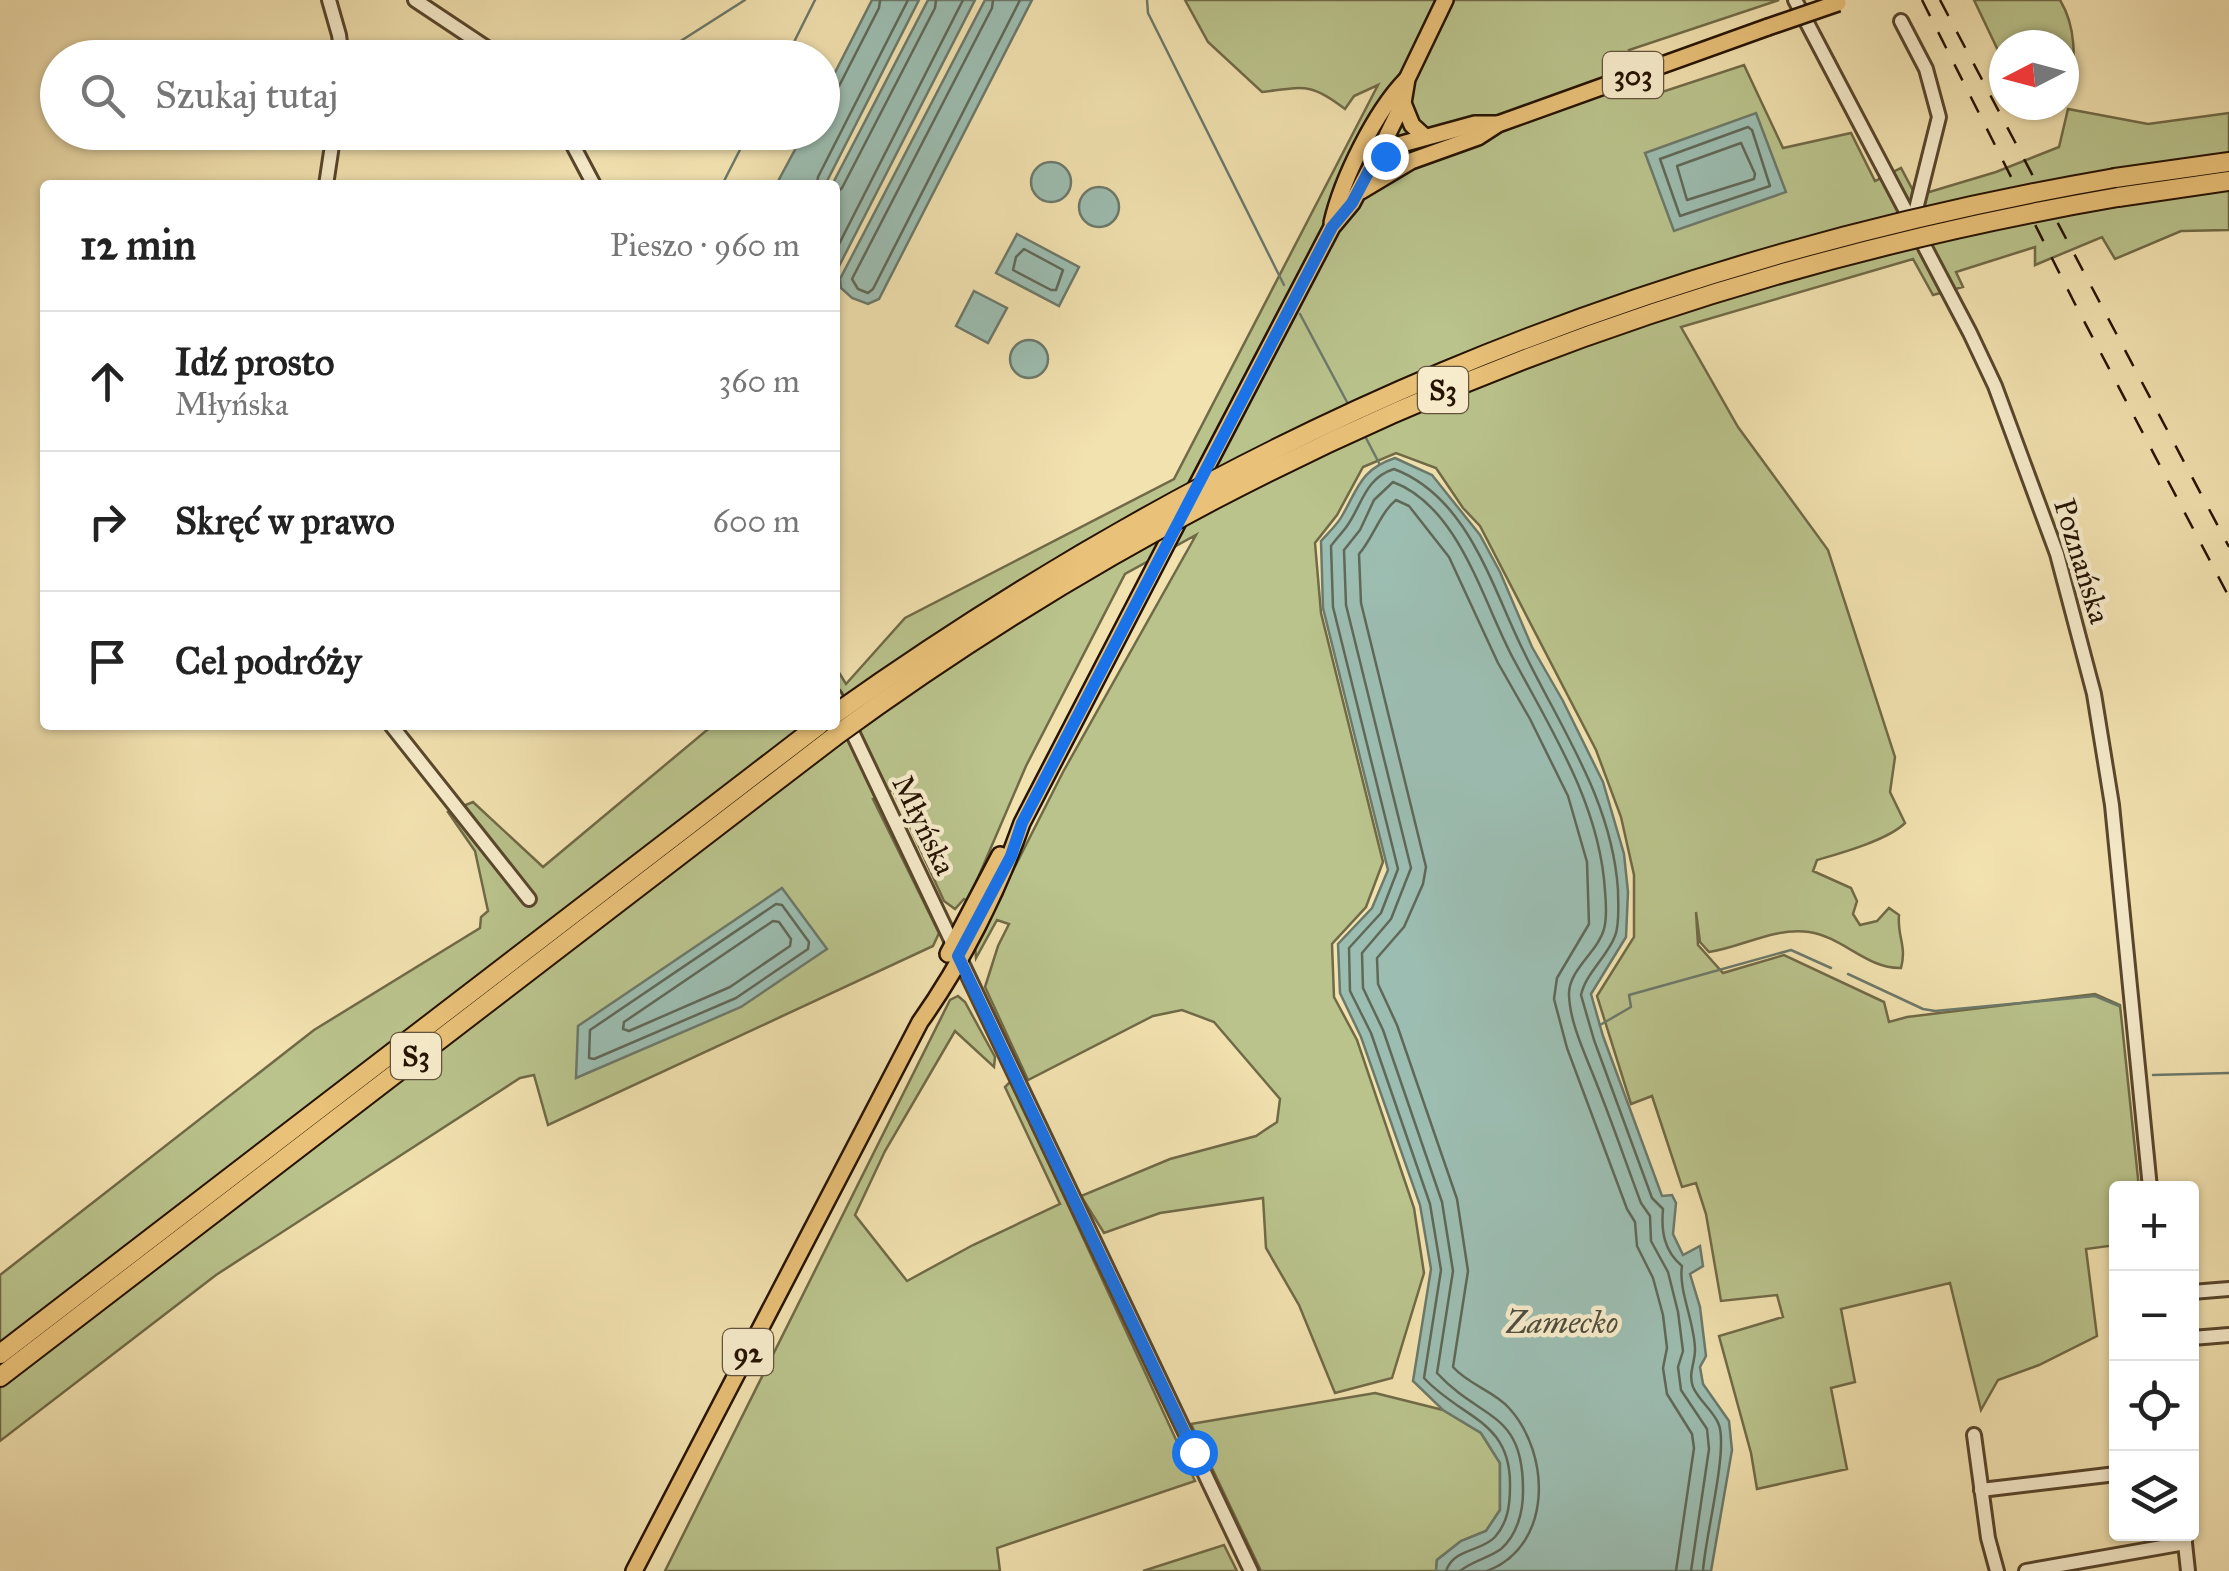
<!DOCTYPE html>
<html lang="pl">
<meta charset="utf-8">
<style>
body{margin:0;font-family:"IM FELL Great Primer",serif;background:#f6f6f6;color:#222}
.controls{position:absolute;right:30px;bottom:30px;display:grid;overflow:hidden;border-radius:10px;box-shadow:0 2px 8px #0004}
.controls button{width:90px;height:90px;display:grid;place-items:center;padding:0;border:0;border-bottom:2px solid #e0e0e0;background:#fff;color:#222;font:50px sans-serif}
.compass{position:absolute;left:1989px;top:30px;width:90px;height:90px;border-radius:50%;background:#fff;box-shadow:0 2px 8px #0004;rotate:264deg}
.stop{position:absolute;width:30px;height:30px;margin:-22px;border:8px solid #1a73e8;border-radius:50%;background:#fff}
.stop.end{background:#1a73e8;border-color:#fff;box-shadow:0 2px 10px #0008}
.list{margin:0;padding:0;list-style:none}
h2{display:flex;justify-content:space-between;align-items:center;height:130px;margin:0;padding:0 40px;font-size:42px}
h2 small{font-size:32px;font-weight:400;color:#767676}
.list li{display:grid;grid-template-columns:65px 1fr auto;gap:30px;align-items:center;box-sizing:border-box;height:140px;padding:0 40px;border-top:2px solid #e0e0e0}
.list b{display:block;font-size:38px;white-space:nowrap}
.list p{margin:0;font-size:32px;white-space:nowrap;color:#767676}
.list em{font-size:32px;font-style:normal;color:#767676}
.icon{flex:none;width:55px;height:55px;fill:none;stroke:currentColor;stroke-width:2;stroke-linecap:round;stroke-linejoin:round}
.map{position:relative;flex:none;width:2229px;height:1571px;overflow:hidden}
.search{position:absolute;background:#fff;box-shadow:0 2px 8px #0004;left:40px;top:40px;width:800px;height:110px;display:flex;align-items:center;gap:25px;box-sizing:border-box;padding:0 35px;border-radius:55px;color:#767676;font-size:38px}
.panel{position:absolute;background:#fff;box-shadow:0 2px 8px #0004;left:40px;top:180px;width:800px;height:550px;border-radius:10px}
.map>svg:first-child{display:block}
.green{fill:#bac38c;stroke:#706a46;stroke-width:2.5}
.water{fill:#9cbdb1;stroke:#6c796a;stroke-width:2.5}
.lines{fill:none;stroke-linecap:round;stroke-linejoin:round}
.shore{stroke:#606858;stroke-width:2.5}
.stream{stroke:#6c796a;stroke-width:2.5}
.minor-casing{stroke:#58462c;stroke-width:18}
.major-casing{stroke:#251200;stroke-width:20}
.highway-casing{stroke:#251200;stroke-width:22}
.minor{stroke:#f7eccc;stroke-width:12}
.major{stroke:#e9c178;stroke-width:15}
.highway{stroke:#e9c178;stroke-width:18}
.rail{stroke:#251200;stroke-width:2.5;stroke-dasharray:18 18;stroke-linecap:butt}
.major-bridge-casing{stroke:#251200;stroke-width:20;stroke-linecap:butt}
.highway-bridge-casing{stroke:#251200;stroke-width:22;stroke-linecap:butt}
.major-bridge{stroke:#e9c178;stroke-width:15}
.highway-bridge{stroke:#e9c178;stroke-width:18}
.route{stroke:#1a73e8;stroke-width:12}
.labels{text-anchor:middle;dominant-baseline:central;stroke-width:9;stroke-linejoin:round;paint-order:stroke}
.shield{fill:#f7eccc;stroke:#64533d;stroke-width:2.5}
.shield-label{font-size:28px;font-weight:bold;fill:#251200}
.street-label{font-size:30px;fill:#251200;stroke:#f7eccc}
.water-label{font-size:32px;font-style:italic;fill:#4f4e3e;stroke:#f7eccc}
</style>
<div class="map">
<svg width="2229" height="1571" viewBox="0 0 2229 1571">
<rect width="100%" height="100%" fill="#f2e2b0"/>
<filter id="stains"><feTurbulence type="fractalNoise" baseFrequency=".002" numOctaves="4"/><feColorMatrix values="0 0 0 0 .2 0 0 0 0 .09 0 0 0 0 .02 0 0 0 .5 -.17"/></filter>
<radialGradient id="worn" r=".72"><stop offset=".6" stop-color="#630" stop-opacity="0"/><stop offset="1" stop-color="#630" stop-opacity=".3"/></radialGradient>
<g class="green">
<path d="M 1185,0 L 1779,0 L 1629,50 L 1647,97 L 1744,65 L 1783,148 L 1851,133 L 1875,181 L 1901,168 L 1916,196 L 1996,172 L 2059,147 L 2068,109 L 2148,124 L 2229,113 L 2229,230 L 2181,231 L 2115,259 L 2102,237 L 2035,265 L 2035,247 L 1956,272 L 1963,287 L 1933,295 L 1913,259 L 1681,327 L 1738,427 L 1828,550 L 1895,757 L 1890,792 L 1905,823 C 1888,840 1841,853 1817,860 L 1813,871 L 1851,888 L 1857,901 L 1853,914 L 1860,925 L 1877,921 L 1889,908 L 1899,915 C 1897,936 1907,946 1901,968 C 1867,969 1843,937 1809,932 C 1775,927 1742,947 1709,952 L 1700,942 L 1696,912 L 1698,945 L 1723,973 L 1784,955 L 1884,1002 L 1889,1022 L 1907,1017 L 2095,994 L 2120,1005 L 2139,1188 L 2116,1188 L 2116,1245 L 2086,1249 L 2097,1336 L 2039,1365 L 1998,1380 L 1981,1410 L 1950,1283 L 1841,1309 L 1855,1382 L 1831,1388 L 1847,1469 L 1757,1489 L 1751,1453 L 1719,1336 L 1783,1317 L 1777,1295 L 1721,1301 L 1706,1214 L 1696,1183 L 1682,1187 L 1652,1096 L 1631,1104 L 1597,996 L 1634,937 L 1634,875 L 1621,817 L 1596,750 L 1480,526 L 1463,508 L 1436,468 L 1396,453 L 1363,467 L 1337,515 L 1315,543 L 1321,613 L 1383,862 L 1366,907 L 1332,944 L 1334,997 L 1357,1040 L 1414,1208 L 1424,1273 L 1392,1378 L 1335,1393 L 1299,1305 L 1266,1248 L 1263,1198 L 1160,1213 L 1104,1233 L 1081,1196 L 1170,1159 L 1256,1136 L 1277,1122 L 1280,1099 L 1214,1022 L 1182,1010 L 1153,1016 L 1028,1080 L 985,987 L 998,946 L 1009,924 L 997,920 L 976,958 L 975,945 L 1063,772 L 1196,535 L 1125,574 L 1026,766 L 968,901 L 964,899 L 955,909 L 944,901 L 893,790 L 873,799 L 939,933 L 933,946 L 548,1125 L 534,1075 L 520,1078 L 216,1275 L 0,1441 L 0,1275 L 314,1030 L 480,928 L 481,917 L 488,911 L 475,851 L 448,812 L 473,802 L 543,867 L 713,725 L 835,725 L 835,666 L 846,684 L 905,618 L 1174,479 L 1378,85 L 1354,96 L 1345,109 C 1310,82 1304,87 1262,92 L 1208,42 Z"/>
<path d="M 1974,0 L 2060,0 C 2074,23 2080,64 2064,87 L 2064,45 L 2004,45 L 2004,63 Z"/>
<path d="M 958,996 L 965,1002 L 995,1057 L 994,1067 L 955,1031 L 885,1151 L 855,1215 L 907,1281 L 973,1245 L 1060,1204 L 1005,1087 L 1011,1081 L 1195,1481 L 997,1548 L 1000,1571 L 665,1571 L 950,1000 Z"/>
<path d="M 1375,1393 L 1443,1410 L 1481,1433 L 1500,1463 L 1500,1510 L 1486,1531 L 1461,1541 L 1437,1560 L 1436,1571 L 1261,1571 L 1191,1424 Z"/>
<path d="M 1224,1545 L 1237,1571 L 1143,1571 Z"/>
</g>
<g class="water">
<path d="M 872,0 L 919,0 L 825,185 L 776,185 L 804,133 L 822,132 L 823,96 Z"/>
<path d="M 928,0 L 975,0 L 835,274 L 835,185 L 832,185 Z"/>
<path d="M 985,0 L 1032,0 L 879,299 L 868,304 L 852,298 L 841,288 L 840,279 Z"/>
<path d="M 1756,113 L 1786,192 L 1674,231 L 1645,153 Z"/>
<circle cx="1051" cy="182" r="20"/>
<circle cx="1099" cy="207" r="20"/>
<path d="M 1017,234 L 1079,267 L 1059,306 L 996,273 Z"/>
<path d="M 974,291 L 1007,308 L 988,343 L 956,326 Z"/>
<circle cx="1029" cy="359" r="19"/>
<path d="M 1395,458 L 1432,475 L 1480,535 L 1500,572 L 1532,647 L 1563,701 L 1603,782 L 1624,854 L 1628,892 L 1626,937 L 1591,994 L 1603,1036 L 1662,1196 L 1672,1195 L 1676,1203 L 1673,1234 L 1683,1255 L 1700,1246 L 1703,1266 L 1690,1274 L 1700,1307 L 1706,1356 L 1700,1367 L 1703,1384 L 1729,1421 L 1732,1450 L 1711,1571 L 1436,1571 L 1437,1560 L 1461,1541 L 1486,1531 L 1500,1510 L 1500,1463 L 1481,1433 L 1443,1410 L 1413,1381 L 1431,1269 L 1420,1205 L 1361,1037 L 1340,993 L 1338,944 L 1372,908 L 1388,870 L 1323,608 L 1321,541 C 1328,533 1337,525 1342,516 C 1358,488 1361,469 1395,458 Z"/>
<path d="M 782,888 L 827,949 L 741,1007 L 576,1078 L 578,1026 Z"/>
</g>
<g class="lines">
<g class="shore">
<path d="M 993,0 L 992,8 L 852,279 L 858,289 L 868,293 L 873,289 L 1020,0"/>
<path d="M 822,98 L 836,92 L 879,8 L 880,0"/>
<path d="M 1748,127 L 1752,130 L 1770,186 L 1680,216 L 1660,159 Z"/>
<path d="M 1741,143 L 1755,174 L 1754,179 L 1687,200 L 1677,166 Z"/>
<path d="M 817,185 L 818,177 L 908,0"/>
<path d="M 835,194 L 842,188 L 935,8 L 936,0"/>
<path d="M 1024,249 L 1063,270 L 1056,290 L 1051,290 L 1013,270 L 1016,257 Z"/>
<path d="M 835,252 L 963,0"/>
<path d="M 776,904 L 782,905 L 809,942 L 808,949 L 736,998 L 594,1059 L 589,1058 L 590,1030 Z"/>
<path d="M 773,921 L 779,922 L 791,939 L 790,946 L 730,987 L 629,1031 L 623,1029 L 624,1022 Z"/>
<path d="M 1446,1571 C 1454,1548 1481,1552 1495,1537 C 1508,1522 1510,1505 1510,1486 C 1511,1420 1462,1419 1424,1378 L 1441,1270 L 1430,1204 L 1371,1033 L 1350,991 L 1349,948 L 1381,913 L 1398,869 L 1333,607 L 1331,546 C 1336,539 1342,533 1347,526 C 1362,505 1365,478 1394,469 C 1468,497 1491,585 1523,650 C 1561,729 1612,800 1618,890 C 1618,903 1620,924 1615,936 C 1607,957 1586,973 1581,995 L 1594,1040 L 1652,1198 L 1663,1209 C 1661,1231 1664,1251 1682,1266 C 1678,1290 1695,1323 1695,1350 C 1695,1363 1688,1373 1693,1387 C 1699,1401 1714,1411 1719,1425 C 1728,1452 1705,1537 1703,1571"/>
<path d="M 1460,1571 C 1472,1561 1489,1558 1501,1549 C 1517,1535 1523,1512 1523,1492 C 1524,1410 1481,1421 1437,1373 L 1453,1271 L 1442,1202 L 1383,1030 L 1363,988 L 1362,953 L 1391,919 L 1411,868 L 1346,605 L 1344,550 L 1360,530 L 1374,500 L 1393,482 C 1460,507 1483,603 1514,660 C 1553,733 1600,806 1605,891 C 1606,902 1607,918 1604,929 C 1598,952 1568,970 1569,995 C 1570,1024 1586,1056 1596,1082 C 1612,1122 1626,1163 1641,1203 L 1650,1216 L 1651,1241 L 1668,1272 L 1678,1312 L 1683,1351 L 1678,1367 L 1681,1390 L 1707,1429 L 1709,1449 L 1691,1571"/>
<path d="M 1487,1571 C 1553,1546 1551,1454 1509,1408 C 1494,1391 1469,1385 1453,1367 L 1468,1271 L 1457,1199 L 1397,1025 L 1378,984 L 1377,958 L 1404,927 L 1423,884 L 1426,867 L 1361,603 L 1359,554 C 1373,538 1380,513 1396,500 L 1409,506 L 1449,557 L 1498,663 L 1530,719 L 1568,796 L 1587,862 L 1589,924 L 1557,978 L 1554,999 L 1567,1048 L 1627,1209 L 1635,1222 L 1637,1246 L 1653,1278 L 1663,1315 L 1667,1348 L 1663,1368 L 1667,1394 L 1692,1434 L 1694,1448 L 1676,1571"/>
</g>
<g class="stream">
<path d="M 1147,0 L 1148,13 L 1284,285"/>
<path d="M 654,58 L 745,0"/>
<path d="M 786,58 L 815,0"/>
<path d="M 722,185 L 749,132"/>
<path d="M 1300,314 L 1348,404"/>
<path d="M 1366,438 L 1379,463"/>
<path d="M 1848,974 L 1923,1009 L 1935,1011 L 2095,996 L 2119,1006"/>
<path d="M 1600,1025 L 1631,1007 L 1629,995 L 1791,950 L 1831,968"/>
<path d="M 2153,1075 L 2229,1073"/>
</g>
<defs>
<g id="minor">
<path d="M 329,0 L 339,35 L 342,58"/>
<path d="M 415,0 L 502,58"/>
<path d="M 1795,0 L 1970,333 L 1995,386 L 2057,554 L 2094,694 L 2112,805 L 2150,1188"/>
<path d="M 1901,21 L 1926,69 L 1939,117 L 1913,221"/>
<path d="M 566,132 L 594,185"/>
<path d="M 326,185 L 334,132"/>
<path d="M 835,696 L 1251,1571"/>
<path d="M 391,725 L 529,899"/>
<path d="M 2192,1292 L 2229,1289"/>
<path d="M 2192,1338 L 2229,1335"/>
<path d="M 1974,1435 L 1988,1538 L 1997,1571"/>
<path d="M 1981,1490 L 2116,1474"/>
<path d="M 2184,1534 L 2188,1571"/>
<path d="M 2026,1571 L 2185,1543"/>
</g>
<g id="major">
<path d="M 1403,103 L 1412,125 L 1425,137"/>
<path d="M 1380,150 L 1475,124 L 1498,124"/>
<path d="M 1361,191 L 1411,161 L 1478,137 L 1498,124 L 1768,27"/>
<path d="M 1332,223 C 1342,179 1375,112 1406,80"/>
<path d="M 1193,493 L 1332,227 L 1352,203 L 1380,150 L 1403,103 L 1407,79 L 1445,0"/>
<path d="M 948,954 L 1000,855"/>
<path d="M 634,1571 L 920,1022 C 962,963 998,891 1022,823 L 1180,518"/>
</g>
<g id="highway">
<path d="M 2115,178 L 2229,162"/>
<path d="M 2118,197 L 2229,181"/>
<path d="M 0,1354 L 819,725"/>
<path d="M 0,1377 L 834,737"/>
</g>
</defs>
<use href="#minor" class="minor-casing"/>
<use href="#major" class="major-casing"/>
<use href="#highway" class="highway-casing"/>
<use href="#minor" class="minor"/>
<use href="#major" class="major"/>
<use href="#highway" class="highway"/>
<g class="rail">
<path d="M 1922,0 L 2074,302 L 2229,597"/>
<path d="M 1940,0 L 2229,547"/>
</g>
<defs>
<path id="major-bridge" d="M 1768,27 L 1838,3"/>
<g id="highway-bridge">
<path d="M 835,714 C 1231,433 1636,261 2115,178"/>
<path d="M 834,737 C 1220,454 1647,278 2118,197"/>
</g>
</defs>
<use href="#major-bridge" class="major-bridge-casing"/>
<use href="#highway-bridge" class="highway-bridge-casing"/>
<use href="#major-bridge" class="major-bridge"/>
<use href="#highway-bridge" class="highway-bridge"/>
</g>
<g class="lines">
<path class="route" d="M 1194,1452 L 958,956 L 1011,856 L 1022,823 L 1332,227 L 1352,203 L 1380,150 L 1385,156"/>
</g>
<g class="labels">
<g class="shield">
<rect x="1603" y="52" width="60" height="46" rx="8"/>
<rect x="1418" y="367" width="50" height="46" rx="8"/>
<rect x="391" y="1033" width="50" height="46" rx="8"/>
<rect x="723" y="1329" width="50" height="46" rx="8"/>
</g>
<g class="shield-label">
<text x="1633" y="75">303</text>
<text x="1443" y="390">S3</text>
<text x="416" y="1056">S3</text>
<text x="748" y="1352">92</text>
</g>
<g class="street-label">
<text transform="translate(2082 561) rotate(73)">Poznańska</text>
<text transform="translate(924 825) rotate(64)">Młyńska</text>
</g>
<g class="water-label">
<text x="1562" y="1322">Zamecko</text>
</g>
</g>
<rect width="100%" height="100%" filter="url(#stains)"/>
<rect width="100%" height="100%" fill="url(#worn)"/>
</svg>
<div class="controls">
<button>+</button>
<button>−</button>
<button><svg class="icon" aria-label="locate" viewBox="0 0 24 24"><circle cx="12" cy="12" r="6"/><path d="M12 2v4M12 18v4M2 12h4M18 12h4"/></svg></button>
<button><svg class="icon" aria-label="layers" viewBox="0 0 24 24"><path d="M12 4l9 5-9 5-9-5zM3 14l9 5 9-5"/></svg></button>
</div>
<svg class="compass" viewBox="-18 -18 36 36"><path d="M0-13l5 13h-10z" fill="#e53935"/><path d="M0 13l5-13h-10z" fill="#767676"/></svg>
<div class="stop" style="left:1194px;top:1452px"></div>
<div class="stop end" style="left:1385px;top:156px"></div>
<div class="search"><svg class="icon" aria-label="search" viewBox="0 0 24 24"><circle cx="10" cy="10" r="6"/><path d="M15 15l6 6"/></svg>Szukaj tutaj</div>
<section class="panel">
<h2>12 min<small>Pieszo · 960 m</small></h2>
<ul class="list">
<li><svg class="icon" aria-label="ahead" viewBox="0 0 24 24"><path d="M12 20V5M6 11l6-6 6 6"/></svg><div><b>Idź prosto</b><p>Młyńska</p></div><em>360 m</em></li>
<li><svg class="icon" aria-label="right" viewBox="0 0 24 24"><path d="M7 20v-9h11M14 6l5 5-5 5"/></svg><div><b>Skręć w prawo</b></div><em>600 m</em></li>
<li><svg class="icon" aria-label="arrive" viewBox="0 0 24 24"><path d="M6 21V4h12l-3 4 3 4H6"/></svg><div><b>Cel podróży</b></div></li>
</ul>
</section>
</div>
